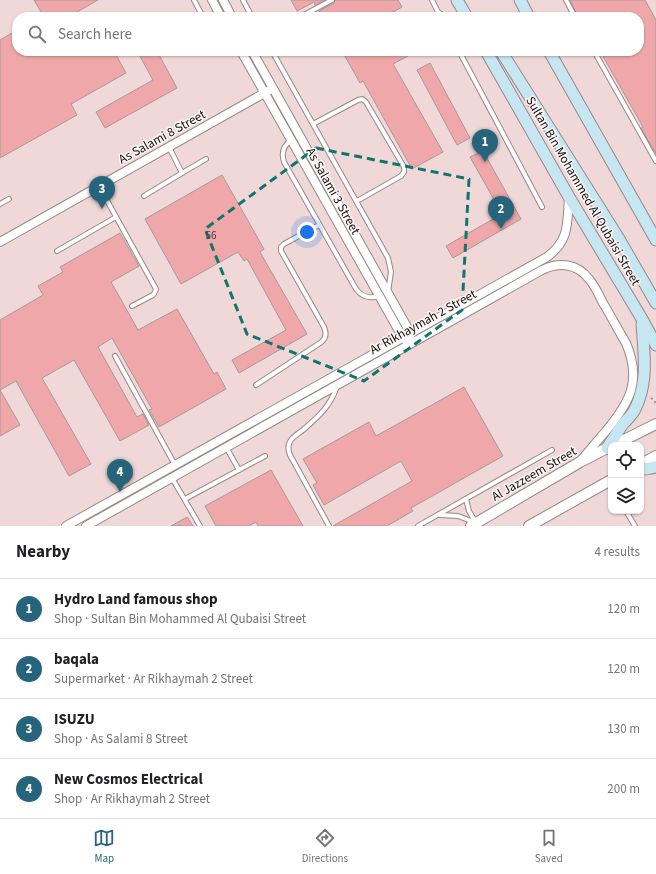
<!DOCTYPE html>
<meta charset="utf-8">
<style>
body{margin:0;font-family:"Source Sans 3",sans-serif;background:#f6f6f6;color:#202124}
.controls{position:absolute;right:12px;bottom:12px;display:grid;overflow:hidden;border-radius:8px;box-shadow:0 1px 3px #0004}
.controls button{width:36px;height:36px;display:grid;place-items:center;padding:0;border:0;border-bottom:1px solid #e0e0e0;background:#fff;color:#202124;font:20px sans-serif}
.you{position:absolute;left:307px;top:232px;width:14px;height:14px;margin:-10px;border:3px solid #fff;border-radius:50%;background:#1a73e8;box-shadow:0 0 0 6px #1a73e833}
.badge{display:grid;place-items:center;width:26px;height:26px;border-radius:50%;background:#26647b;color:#fff;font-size:13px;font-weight:700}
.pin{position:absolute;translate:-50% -33px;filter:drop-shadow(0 1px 2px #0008)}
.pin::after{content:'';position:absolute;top:21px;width:14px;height:12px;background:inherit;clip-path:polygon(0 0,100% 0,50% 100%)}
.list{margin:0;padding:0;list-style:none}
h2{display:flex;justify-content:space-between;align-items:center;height:52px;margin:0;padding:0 16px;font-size:17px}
h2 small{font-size:13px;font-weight:400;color:#757577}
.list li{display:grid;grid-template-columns:26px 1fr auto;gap:12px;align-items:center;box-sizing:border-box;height:60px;padding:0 16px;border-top:1px solid #e0e0e0}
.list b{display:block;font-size:15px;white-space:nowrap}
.list p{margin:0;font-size:13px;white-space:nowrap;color:#757577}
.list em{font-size:13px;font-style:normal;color:#757577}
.icon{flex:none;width:22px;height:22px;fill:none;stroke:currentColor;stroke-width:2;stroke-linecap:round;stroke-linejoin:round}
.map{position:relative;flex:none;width:656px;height:526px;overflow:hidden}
.search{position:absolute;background:#fff;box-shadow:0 1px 3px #0004;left:12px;right:12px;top:12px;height:44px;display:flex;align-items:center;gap:10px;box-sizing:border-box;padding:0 14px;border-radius:16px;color:#757577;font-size:15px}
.sheet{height:292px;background:#fff}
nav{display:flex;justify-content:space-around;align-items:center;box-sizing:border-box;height:56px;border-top:1px solid #e0e0e0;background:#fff;font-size:11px;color:#757577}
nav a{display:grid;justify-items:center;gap:2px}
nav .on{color:#26647b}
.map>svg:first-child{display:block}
.built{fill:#f1d8d8;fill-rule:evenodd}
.building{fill:#efa7a9;stroke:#a89999}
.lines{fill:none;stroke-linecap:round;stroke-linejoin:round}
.service-casing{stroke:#978888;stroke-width:6}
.minor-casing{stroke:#978888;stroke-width:10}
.tertiary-casing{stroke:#978888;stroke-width:12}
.secondary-casing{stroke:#978888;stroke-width:13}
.path{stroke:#9f9393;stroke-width:2;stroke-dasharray:2 3;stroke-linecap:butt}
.service{stroke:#fff;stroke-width:4}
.minor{stroke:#fff;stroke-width:8}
.tertiary{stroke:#fff;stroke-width:10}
.secondary{stroke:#c6e6f2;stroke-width:11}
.marked{fill:none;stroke:#0f766e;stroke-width:3;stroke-dasharray:8 5;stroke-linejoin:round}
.labels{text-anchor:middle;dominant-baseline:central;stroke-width:3;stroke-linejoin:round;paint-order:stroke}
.number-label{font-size:11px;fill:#4b3536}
.street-label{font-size:13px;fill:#140f0f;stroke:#fef7f7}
</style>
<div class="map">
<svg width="656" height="526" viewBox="0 0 656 526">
<rect width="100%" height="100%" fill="#f8e7e7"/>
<path class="built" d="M 0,0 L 656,0 L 656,526 L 0,526 ZM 17,17 L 639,17 L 639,51 L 17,51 ZM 611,445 L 641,445 L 641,511 L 611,511 Z"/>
<g class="building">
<path d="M 34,0 L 98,0 L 68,17 L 44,17 Z"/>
<path d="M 291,0 L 325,0 L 315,5 L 314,2 L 297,11 Z"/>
<path d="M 335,0 L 398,0 L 402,7 L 384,17 L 322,17 L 319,11 L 334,3 Z"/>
<path d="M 570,0 L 645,0 L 656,20 L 656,154 L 641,128 L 643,127 L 600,51 L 639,51 L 639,17 L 578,17 Z"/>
<path d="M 17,30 L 17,51 L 114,51 L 126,73 L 71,104 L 77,115 L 0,158 L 0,40 Z"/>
<path d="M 137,51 L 157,51 L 177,88 L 105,128 L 96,112 L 153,80 Z"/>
<path d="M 342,51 L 417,51 L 393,64 L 443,152 L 412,169 L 363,81 L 360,83 Z"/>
<path d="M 430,63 L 470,138 L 457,145 L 417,70 Z"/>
<path d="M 483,151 L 521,219 L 453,258 L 446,246 L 502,214 L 470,157 Z"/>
<path d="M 222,175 L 264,249 L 260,252 L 307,334 L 239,373 L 232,360 L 286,330 L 247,259 L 244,261 L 238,252 L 181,284 L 145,219 Z"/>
<path d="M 120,233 L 139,266 L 111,282 L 138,330 L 177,309 L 214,374 L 217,372 L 226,389 L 159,427 L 149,410 L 152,409 L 112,338 L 98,347 L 137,417 L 143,414 L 149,425 L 120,441 L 74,360 L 42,378 L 91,464 L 69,476 L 16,381 L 0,390 L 20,425 L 0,436 L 0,320 L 43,295 L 38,286 L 63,272 L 60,267 Z"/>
<path d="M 464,387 L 503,456 L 411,508 L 413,511 L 387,526 L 333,526 L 412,481 L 401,461 L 324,505 L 313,485 L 317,483 L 303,459 L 369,422 L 376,436 Z"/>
<path d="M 271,470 L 303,526 L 258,526 L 256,522 L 249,526 L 216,526 L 205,506 Z"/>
<path d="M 187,517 L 193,526 L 171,526 Z"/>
</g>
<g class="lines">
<defs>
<g id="service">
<path d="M 194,0 L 203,17"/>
<path d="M 243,0 L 252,17"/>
<path d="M 432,0 L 438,12 L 445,17"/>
<path d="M 566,0 L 575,17"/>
<path d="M 300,17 L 332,0"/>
<path d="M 231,51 L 234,52 L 242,53"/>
<path d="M 272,51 L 388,258 L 391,272 L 388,292"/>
<path d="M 459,51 L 542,207"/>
<path d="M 594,51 L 656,161"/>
<path d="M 313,124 L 358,100 L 362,99 L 366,102 L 404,167 L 404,172 L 401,176 L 357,201"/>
<path d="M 291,140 C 283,146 281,153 284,162 L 356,289 C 362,297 369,299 379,296"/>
<path d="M 182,173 L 206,159"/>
<path d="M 99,186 L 156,289 L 154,294 L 153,295 L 132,306"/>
<path d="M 144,196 L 182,173 L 169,147"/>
<path d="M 0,204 L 9,199"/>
<path d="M 57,251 L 116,217"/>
<path d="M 115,356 L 175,465"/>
<path d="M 256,385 L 320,343 C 326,339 327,334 324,327 L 281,251 L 281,247 L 284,244 L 319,225"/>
<path d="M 226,447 L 239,470"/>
<path d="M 172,478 L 200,526"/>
<path d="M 185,499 L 265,456"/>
<path d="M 466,499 L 469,511 L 476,523"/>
<path d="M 626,511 L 635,526"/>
<path d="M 440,515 L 458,516 L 474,522"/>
<path d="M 329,526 L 290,455 C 288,450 287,445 291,440 C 294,436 299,433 303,430 C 319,416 330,407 337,386"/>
<path d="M 418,526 L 552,450"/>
</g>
<g id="minor">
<path d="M 212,0 L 221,17"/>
<path d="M 223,0 L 232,17"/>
<path d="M 241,51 L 403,338 L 407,341"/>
<path d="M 252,51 L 411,334 L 409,338"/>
<path d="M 0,242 L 268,91"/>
<path d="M 66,526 L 547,257 C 570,240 567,223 569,197"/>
<path d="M 86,526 L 542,270 C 559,262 577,263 589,279 C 595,286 599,295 603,303 C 611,316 618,330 626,343 C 642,381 630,402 606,431 C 598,440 590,450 582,459"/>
</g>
<g id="tertiary">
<path d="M 614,445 L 656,424"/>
<path d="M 641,464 L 656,456"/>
<path d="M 471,526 L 580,462 L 611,446"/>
<path d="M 529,526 L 611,480"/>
</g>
<g id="secondary">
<path d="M 457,0 L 467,17"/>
<path d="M 520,0 L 529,17"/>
<path d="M 486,51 L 569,197 L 642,319 L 656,345"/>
<path d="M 501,51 L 619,239 L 656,303"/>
<path d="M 549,51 L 656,240"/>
<path d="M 607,448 C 612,441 617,433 622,425 C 626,421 631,416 634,411 C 649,383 644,354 642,324"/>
<path d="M 641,468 L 646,469 L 656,467"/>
</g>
</defs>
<use href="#service" class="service-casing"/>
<use href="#minor" class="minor-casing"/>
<use href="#tertiary" class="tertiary-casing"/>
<use href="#secondary" class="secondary-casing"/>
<path class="path" d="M 651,398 L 654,400 L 656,404"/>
<use href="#service" class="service"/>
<use href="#minor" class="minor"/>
<use href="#tertiary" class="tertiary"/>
<use href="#secondary" class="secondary"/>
</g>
<path class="marked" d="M 316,148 L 469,179 L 462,310 L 364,381 L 247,334 L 205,229 Z"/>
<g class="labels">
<g class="number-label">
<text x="211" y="235">56</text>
</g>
<g class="street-label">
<text transform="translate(162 137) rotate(-29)">As Salami 8 Street</text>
<text transform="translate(333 191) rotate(61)">As Salami 3 Street</text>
<text transform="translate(583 191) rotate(60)">Sultan Bin Mohammed Al Qubaisi Street</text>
<text transform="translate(423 322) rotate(-29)">Ar Rikhaymah 2 Street</text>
<text transform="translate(534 474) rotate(-30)">Al Jazzeem Street</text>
</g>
</g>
</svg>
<div class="controls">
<button><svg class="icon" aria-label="locate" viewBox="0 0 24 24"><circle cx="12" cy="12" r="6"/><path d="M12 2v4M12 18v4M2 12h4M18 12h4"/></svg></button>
<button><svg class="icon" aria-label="layers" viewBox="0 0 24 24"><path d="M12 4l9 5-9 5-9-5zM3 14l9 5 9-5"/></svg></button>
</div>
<div class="you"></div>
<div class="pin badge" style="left:485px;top:162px">1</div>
<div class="pin badge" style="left:501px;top:229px">2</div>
<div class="pin badge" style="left:102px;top:209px">3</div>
<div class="pin badge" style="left:120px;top:492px">4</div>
<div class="search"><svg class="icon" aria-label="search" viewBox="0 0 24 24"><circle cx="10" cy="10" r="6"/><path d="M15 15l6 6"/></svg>Search here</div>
</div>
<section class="sheet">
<h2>Nearby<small>4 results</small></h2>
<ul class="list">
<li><span class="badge">1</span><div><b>Hydro Land famous shop</b><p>Shop · Sultan Bin Mohammed Al Qubaisi Street</p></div><em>120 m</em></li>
<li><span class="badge">2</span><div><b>baqala</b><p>Supermarket · Ar Rikhaymah 2 Street</p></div><em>120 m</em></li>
<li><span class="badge">3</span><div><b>ISUZU</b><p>Shop · As Salami 8 Street</p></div><em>130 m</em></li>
<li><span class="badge">4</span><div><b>New Cosmos Electrical</b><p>Shop · Ar Rikhaymah 2 Street</p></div><em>200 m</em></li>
</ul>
</section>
<nav>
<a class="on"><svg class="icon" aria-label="map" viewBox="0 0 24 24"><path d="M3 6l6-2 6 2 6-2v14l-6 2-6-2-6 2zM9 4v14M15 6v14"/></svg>Map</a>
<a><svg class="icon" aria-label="directions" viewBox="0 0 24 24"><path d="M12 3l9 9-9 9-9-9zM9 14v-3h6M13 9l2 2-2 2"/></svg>Directions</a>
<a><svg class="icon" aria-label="saved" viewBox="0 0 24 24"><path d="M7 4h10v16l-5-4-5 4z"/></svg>Saved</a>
</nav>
